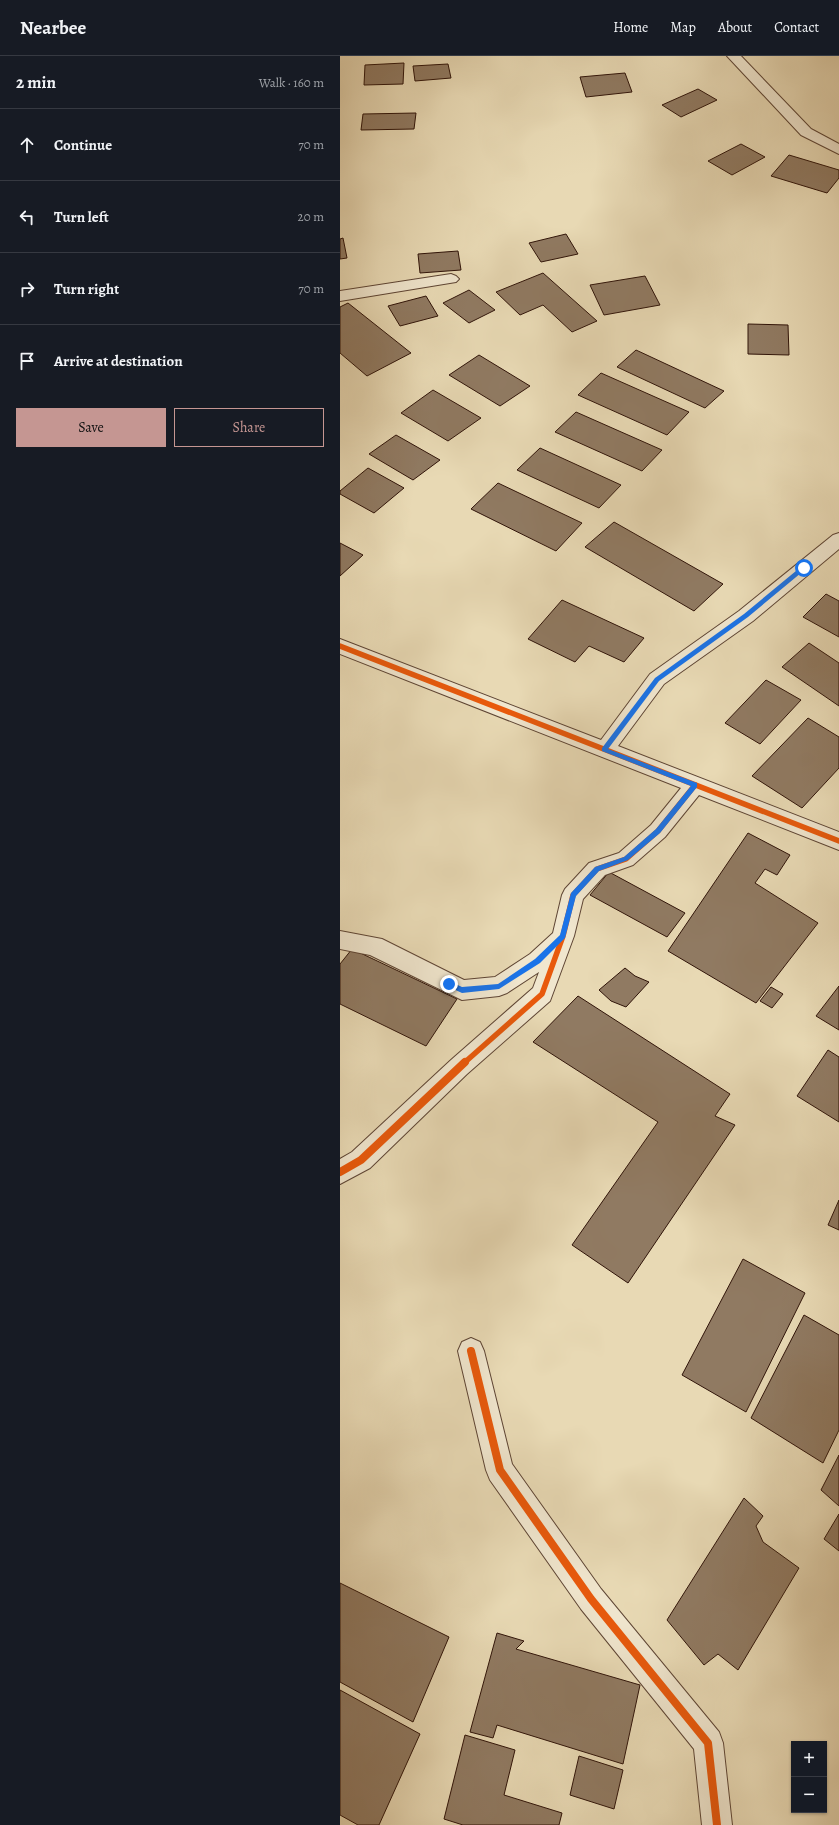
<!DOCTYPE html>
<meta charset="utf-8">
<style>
body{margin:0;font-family:Alegreya,serif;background:#242831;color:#f1f3f6}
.controls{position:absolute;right:12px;bottom:12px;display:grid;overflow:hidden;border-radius:0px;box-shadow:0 1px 3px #0004}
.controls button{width:36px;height:36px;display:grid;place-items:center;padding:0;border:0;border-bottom:1px solid #363941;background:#171b24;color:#f1f3f6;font:20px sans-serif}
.stop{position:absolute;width:12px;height:12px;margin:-9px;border:3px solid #1a73e8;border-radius:50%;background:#fff}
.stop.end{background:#1a73e8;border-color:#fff;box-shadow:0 1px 4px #0008}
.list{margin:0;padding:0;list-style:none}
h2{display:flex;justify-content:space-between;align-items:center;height:52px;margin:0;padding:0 16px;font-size:17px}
h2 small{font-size:13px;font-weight:400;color:#9ea1a6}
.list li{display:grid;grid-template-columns:26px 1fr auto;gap:12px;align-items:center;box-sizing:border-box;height:72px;padding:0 16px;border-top:1px solid #363941}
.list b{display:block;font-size:15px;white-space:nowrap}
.list em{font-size:13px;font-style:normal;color:#9ea1a6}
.actions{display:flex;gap:8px;padding:12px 16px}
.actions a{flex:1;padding:9px 0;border:1px solid #c59692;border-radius:0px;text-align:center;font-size:14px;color:#c59692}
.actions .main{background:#c59692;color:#111}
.icon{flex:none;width:22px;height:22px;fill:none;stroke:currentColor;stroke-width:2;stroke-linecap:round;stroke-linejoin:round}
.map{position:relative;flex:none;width:499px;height:1769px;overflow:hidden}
header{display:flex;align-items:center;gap:24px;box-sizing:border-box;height:56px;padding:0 20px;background:#171b24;border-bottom:1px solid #363941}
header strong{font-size:19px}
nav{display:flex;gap:22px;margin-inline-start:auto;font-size:14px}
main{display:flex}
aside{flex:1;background:#171b24}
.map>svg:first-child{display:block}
.building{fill:#907a62;stroke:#301409}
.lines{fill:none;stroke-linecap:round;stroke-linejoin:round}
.minor-casing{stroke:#5e4534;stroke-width:2}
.minor{fill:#f0e6ce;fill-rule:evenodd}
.cycleway-far1-casing{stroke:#f0e6ce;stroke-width:8}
.cycleway-casing{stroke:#f0e6ce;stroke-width:10}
.cycleway-far1{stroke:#e8590c;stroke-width:5.5}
.cycleway{stroke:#e8590c;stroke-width:8}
.route{fill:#1a73e8}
</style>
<header>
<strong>Nearbee</strong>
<nav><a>Home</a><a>Map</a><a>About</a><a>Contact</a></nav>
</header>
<main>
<aside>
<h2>2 min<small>Walk · 160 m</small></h2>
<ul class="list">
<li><svg class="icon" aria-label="ahead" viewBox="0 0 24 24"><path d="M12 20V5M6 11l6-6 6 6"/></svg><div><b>Continue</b></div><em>70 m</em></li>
<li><svg class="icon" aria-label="left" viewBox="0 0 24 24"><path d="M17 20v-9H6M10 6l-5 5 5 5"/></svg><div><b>Turn left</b></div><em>20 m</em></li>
<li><svg class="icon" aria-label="right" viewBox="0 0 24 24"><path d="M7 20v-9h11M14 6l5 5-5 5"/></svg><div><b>Turn right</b></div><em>70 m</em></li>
<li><svg class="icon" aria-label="arrive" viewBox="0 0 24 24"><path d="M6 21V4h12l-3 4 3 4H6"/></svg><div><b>Arrive at destination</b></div></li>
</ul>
<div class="actions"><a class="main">Save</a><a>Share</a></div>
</aside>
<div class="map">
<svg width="499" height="1769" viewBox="0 0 499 1769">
<rect width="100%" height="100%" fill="#e8d9b4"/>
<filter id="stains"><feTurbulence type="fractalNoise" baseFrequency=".005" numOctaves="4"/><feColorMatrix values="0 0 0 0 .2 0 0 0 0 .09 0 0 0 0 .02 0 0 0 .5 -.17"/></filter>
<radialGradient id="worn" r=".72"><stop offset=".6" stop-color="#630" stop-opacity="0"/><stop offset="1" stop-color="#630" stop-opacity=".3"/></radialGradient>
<g class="building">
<path d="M 64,7 L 63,28 L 24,29 L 25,9 Z"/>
<path d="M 108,8 L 111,22 L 75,25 L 73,10 Z"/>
<path d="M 285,17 L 292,36 L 246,41 L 240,21 Z"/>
<path d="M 358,33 L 377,44 L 341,61 L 322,49 Z"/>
<path d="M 76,57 L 74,73 L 21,74 L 23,58 Z"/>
<path d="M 401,88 L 425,101 L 392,119 L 368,105 Z"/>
<path d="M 449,99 L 499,114 L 499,122 L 487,137 L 431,120 Z"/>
<path d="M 226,178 L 238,198 L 201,206 L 189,187 Z"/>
<path d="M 3,182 L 7,202 L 0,203 L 0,183 Z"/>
<path d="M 118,195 L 121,214 L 80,217 L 78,198 Z"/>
<path d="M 203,217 L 257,265 L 232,276 L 203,249 L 180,259 L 156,236 Z"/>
<path d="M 305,220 L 320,249 L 264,259 L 250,229 Z"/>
<path d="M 129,234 L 155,254 L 129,267 L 103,247 Z"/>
<path d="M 86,240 L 98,260 L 60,270 L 48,250 Z"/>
<path d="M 8,247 L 71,297 L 27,320 L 0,297 L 0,251 Z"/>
<path d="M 408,268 L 448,269 L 449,299 L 408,298 Z"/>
<path d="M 296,294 L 384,335 L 365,352 L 277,311 Z"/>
<path d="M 139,299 L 190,330 L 160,350 L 109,319 Z"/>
<path d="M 261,317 L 349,356 L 327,379 L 238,339 Z"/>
<path d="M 93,334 L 141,362 L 108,385 L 61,357 Z"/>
<path d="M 236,356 L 322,394 L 302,415 L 215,376 Z"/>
<path d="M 56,379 L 100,404 L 73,424 L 29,398 Z"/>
<path d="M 200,392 L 281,429 L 259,452 L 177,414 Z"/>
<path d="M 28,412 L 64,432 L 34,457 L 0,438 L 0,435 Z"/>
<path d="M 158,427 L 242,467 L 216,495 L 131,453 Z"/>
<path d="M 274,466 L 383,528 L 354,555 L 245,491 Z"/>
<path d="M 0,487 L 23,499 L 0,520 Z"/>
<path d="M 486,538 L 499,545 L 499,581 L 463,561 Z"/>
<path d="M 222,544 L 304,582 L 284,606 L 249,590 L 235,606 L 188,583 Z"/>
<path d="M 469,587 L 499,607 L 499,650 L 442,611 Z"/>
<path d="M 426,624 L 461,644 L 420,688 L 385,667 Z"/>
<path d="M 468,662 L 499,681 L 499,712 L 462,752 L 412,720 Z"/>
<path d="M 408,777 L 450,799 L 437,819 L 425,813 L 415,827 L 478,867 L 416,947 L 328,895 Z"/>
<path d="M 269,816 L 345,857 L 327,881 L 250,839 Z"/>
<path d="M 12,893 L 117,943 L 86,990 L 0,948 L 0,908 Z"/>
<path d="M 285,912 L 295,920 L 309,926 L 286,951 L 271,945 L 259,934 Z"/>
<path d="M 499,930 L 499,974 L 476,960 Z"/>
<path d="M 431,931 L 443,938 L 432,952 L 420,945 Z"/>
<path d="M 238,940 L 390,1038 L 375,1060 L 395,1069 L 288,1227 L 232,1189 L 318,1066 L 193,986 Z"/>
<path d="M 488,994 L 499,1001 L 499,1066 L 457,1040 Z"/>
<path d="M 499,1144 L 499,1174 L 488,1169 Z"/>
<path d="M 403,1203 L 465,1237 L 406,1356 L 342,1319 Z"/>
<path d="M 464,1259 L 499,1279 L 499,1374 L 483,1407 L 411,1362 Z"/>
<path d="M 499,1399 L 499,1450 L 481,1434 Z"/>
<path d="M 404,1442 L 423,1460 L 416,1470 L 423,1486 L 459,1512 L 398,1614 L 378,1598 L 364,1609 L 327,1564 Z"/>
<path d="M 499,1458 L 499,1495 L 484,1483 Z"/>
<path d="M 0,1527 L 109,1581 L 73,1666 L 0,1626 Z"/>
<path d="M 157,1577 L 184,1585 L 176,1593 L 300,1629 L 283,1708 L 157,1669 L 153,1682 L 130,1676 Z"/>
<path d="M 0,1634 L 80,1678 L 39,1769 L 18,1769 L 0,1759 Z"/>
<path d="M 125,1679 L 175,1694 L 164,1739 L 222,1757 L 219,1769 L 123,1769 L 104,1763 Z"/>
<path d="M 239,1700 L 283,1714 L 274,1753 L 230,1739 Z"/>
</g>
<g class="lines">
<defs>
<g id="minor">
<path d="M 387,0 L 401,0 L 471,73 L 499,88 L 499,98 L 461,79 Z"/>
<path d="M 111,218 L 116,220 L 119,223 L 116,226 L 0,245 L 0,235 Z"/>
<path d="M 499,477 L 499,493 L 413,565 L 324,628 L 278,690 L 499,776 L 499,794 L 359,739 L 325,781 L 293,809 L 265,819 L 243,843 L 234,880 L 210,945 L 127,1018 L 30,1112 L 0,1128 L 0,1103 L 12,1096 L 111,1004 L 193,932 L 199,916 L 167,937 L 159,940 L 122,944 L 30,899 L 0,893 L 0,875 L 42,883 L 124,924 L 155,921 L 190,898 L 213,877 L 222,839 L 225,833 L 249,807 L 279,797 L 311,769 L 341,732 L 0,598 L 0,583 L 261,684 L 310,618 L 399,555 L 493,479 Z"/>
<path d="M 131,1282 L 140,1286 L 144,1295 L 172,1408 L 261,1533 L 379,1676 L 383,1687 L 392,1769 L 362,1769 L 354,1693 L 241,1553 L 150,1424 L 146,1414 L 118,1295 L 122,1286 Z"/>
</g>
</defs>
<use href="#minor" class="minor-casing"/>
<use href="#minor" class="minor"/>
<defs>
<g id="cycleway-far1">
<path d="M 0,590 L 499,785"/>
<path d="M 124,1007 L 202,938 L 223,880 L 233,839 L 257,813 L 286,803 L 318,775 L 355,729"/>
</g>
<g id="cycleway">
<path d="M 0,1116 L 21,1104 L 125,1006"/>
<path d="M 131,1295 L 160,1414 L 251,1543 L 368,1687 L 377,1769"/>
</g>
</defs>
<use href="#cycleway-far1" class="cycleway-far1-casing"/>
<use href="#cycleway" class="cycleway-casing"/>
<use href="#cycleway-far1" class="cycleway-far1"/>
<use href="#cycleway" class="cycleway"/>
</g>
<path class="route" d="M 462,510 L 467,512 L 408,561 L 319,625 L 268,693 L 357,727 L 357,731 L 320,777 L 288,804 L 259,815 L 236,840 L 225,882 L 200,907 L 159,933 L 122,937 L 107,930 L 107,926 L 109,925 L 122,931 L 158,928 L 195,903 L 220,879 L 231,837 L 255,811 L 284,801 L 316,773 L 351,730 L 262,695 L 262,692 L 315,622 L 404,558 Z"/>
<rect width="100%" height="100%" filter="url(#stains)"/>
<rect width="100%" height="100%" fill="url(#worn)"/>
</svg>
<div class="controls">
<button>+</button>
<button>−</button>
</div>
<div class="stop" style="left:464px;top:512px"></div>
<div class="stop end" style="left:109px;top:928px"></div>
</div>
</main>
